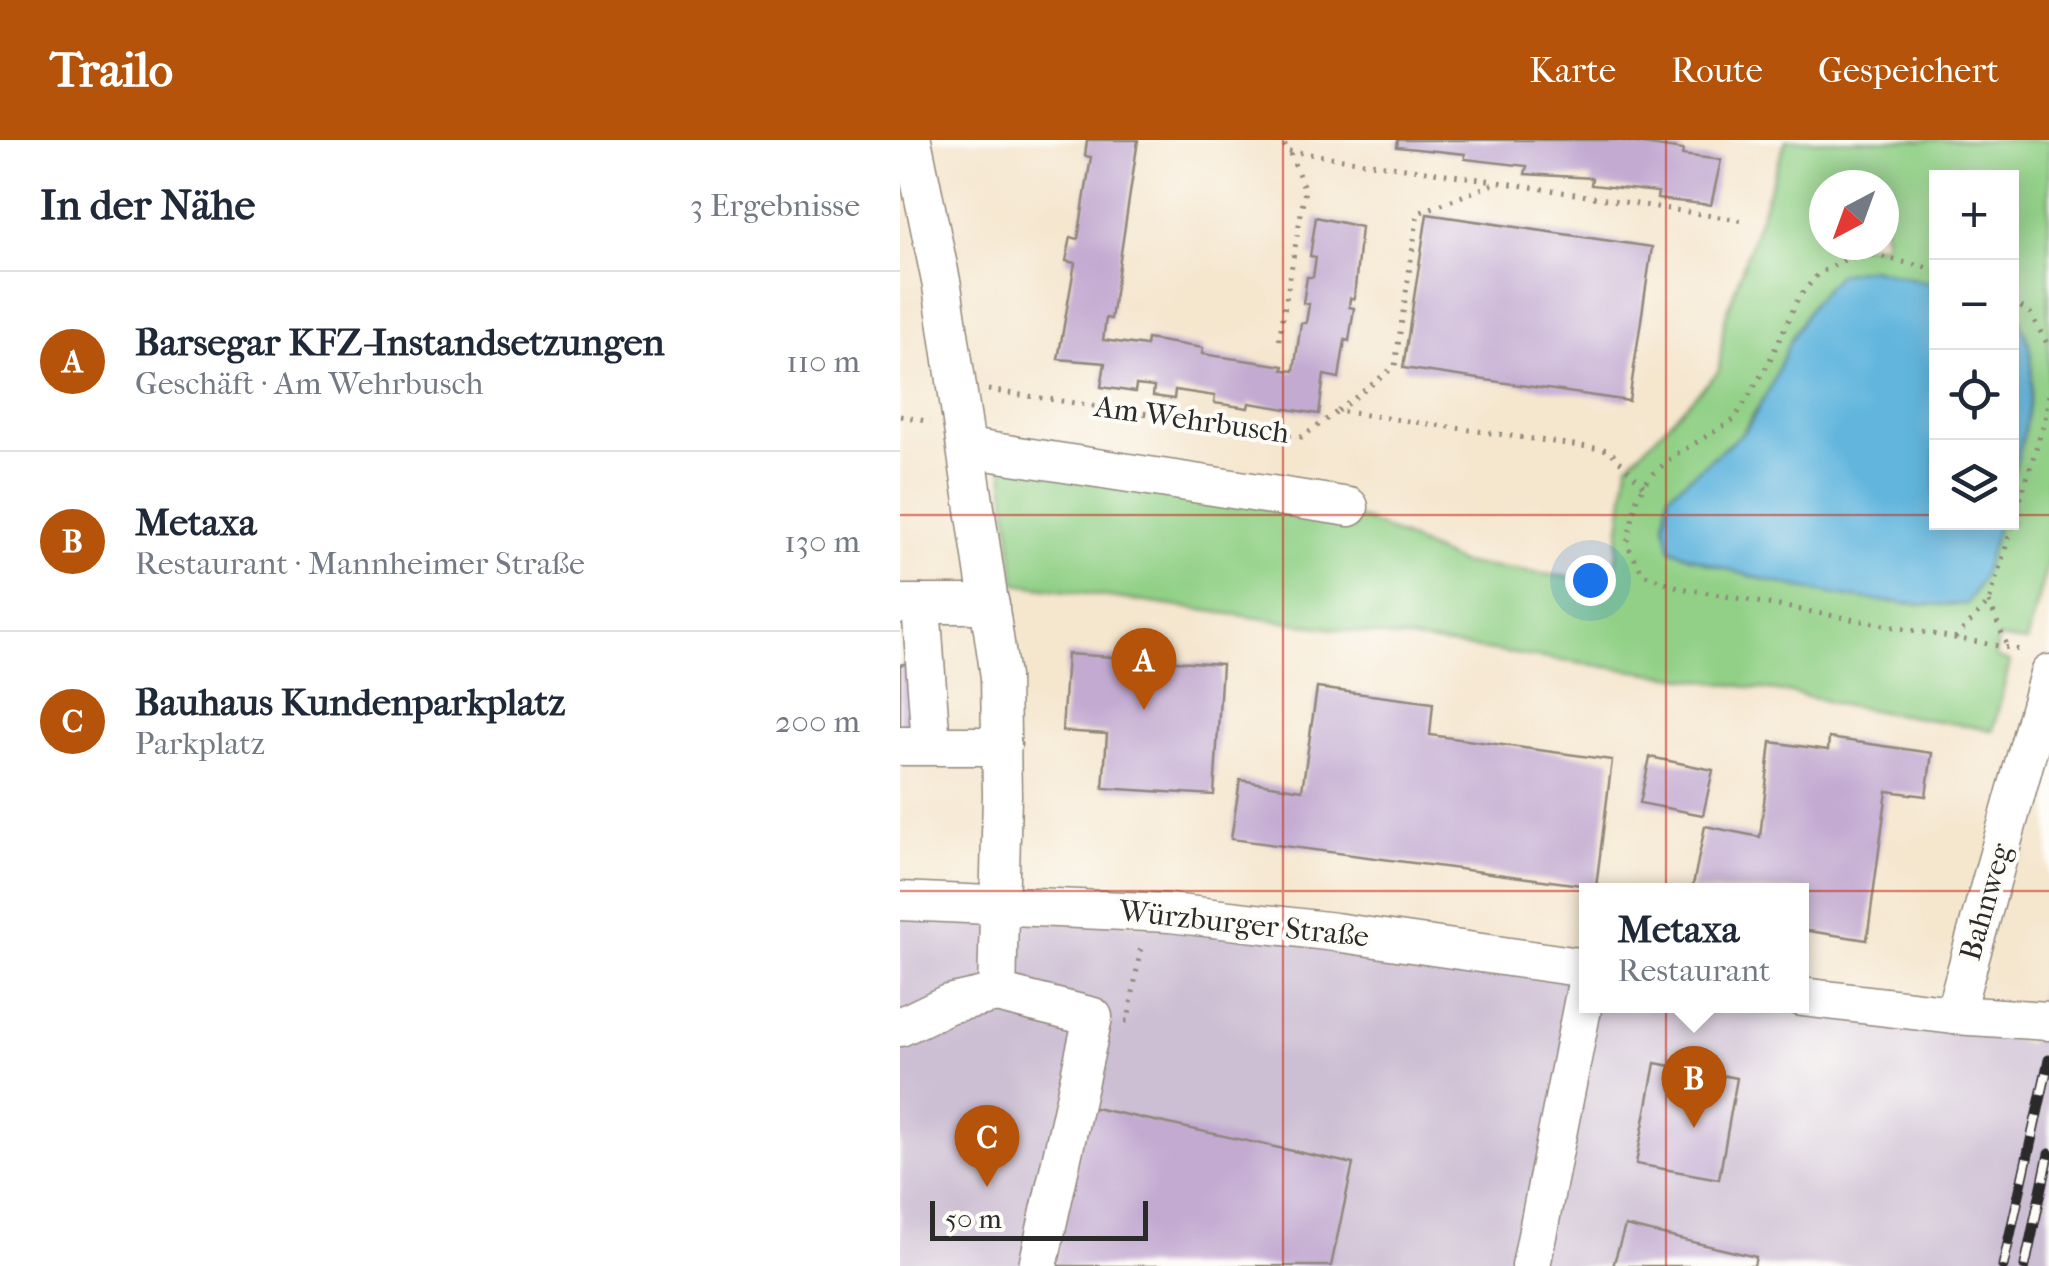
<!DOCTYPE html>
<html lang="de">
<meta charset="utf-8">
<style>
body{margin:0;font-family:"IM FELL French Canon",serif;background:#f6f6f7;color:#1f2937}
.controls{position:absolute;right:30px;top:30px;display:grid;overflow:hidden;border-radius:0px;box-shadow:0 5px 25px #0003}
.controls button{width:90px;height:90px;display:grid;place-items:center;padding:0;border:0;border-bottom:2px solid #e0e1e3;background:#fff;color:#1f2937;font:50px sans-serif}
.compass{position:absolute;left:909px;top:30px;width:90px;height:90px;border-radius:50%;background:#fff;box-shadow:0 5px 25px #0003;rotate:221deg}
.scale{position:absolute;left:30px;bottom:25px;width:218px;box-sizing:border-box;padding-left:10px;border:5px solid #2b2b2b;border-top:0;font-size:28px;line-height:35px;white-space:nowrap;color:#2b2b2b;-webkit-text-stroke:8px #fdfcf7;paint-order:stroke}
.you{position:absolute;left:690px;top:440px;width:35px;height:35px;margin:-25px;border:8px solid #fff;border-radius:50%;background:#1a73e8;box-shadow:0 0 0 15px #1a73e833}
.badge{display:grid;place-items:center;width:65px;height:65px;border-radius:50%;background:#b45309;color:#fff;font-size:32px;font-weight:700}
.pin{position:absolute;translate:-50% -82px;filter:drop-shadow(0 2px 5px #0008)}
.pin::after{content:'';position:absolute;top:52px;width:35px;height:30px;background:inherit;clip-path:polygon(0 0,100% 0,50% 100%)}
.popup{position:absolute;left:679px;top:743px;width:230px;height:130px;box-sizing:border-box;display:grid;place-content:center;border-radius:0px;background:#fff;filter:drop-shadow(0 2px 8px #0005);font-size:32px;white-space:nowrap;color:#747a83}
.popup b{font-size:38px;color:#1f2937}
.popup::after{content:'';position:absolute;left:50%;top:100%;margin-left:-20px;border:20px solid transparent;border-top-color:#fff}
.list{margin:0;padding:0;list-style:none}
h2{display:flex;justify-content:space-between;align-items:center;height:130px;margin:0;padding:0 40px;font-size:42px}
h2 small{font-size:32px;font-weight:400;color:#747a83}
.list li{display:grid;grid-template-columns:65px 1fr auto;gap:30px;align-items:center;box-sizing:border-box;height:180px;padding:0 40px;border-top:2px solid #e0e1e3}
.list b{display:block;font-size:38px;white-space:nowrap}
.list p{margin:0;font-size:32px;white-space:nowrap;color:#747a83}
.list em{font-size:32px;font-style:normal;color:#747a83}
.icon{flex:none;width:55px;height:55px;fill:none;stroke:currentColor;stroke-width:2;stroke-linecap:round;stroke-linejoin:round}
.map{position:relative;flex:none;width:1149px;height:1126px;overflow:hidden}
header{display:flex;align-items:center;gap:60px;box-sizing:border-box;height:140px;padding:0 50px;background:#b45309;color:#fff}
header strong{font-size:48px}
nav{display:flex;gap:55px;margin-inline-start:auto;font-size:35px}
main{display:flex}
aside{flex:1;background:#fff}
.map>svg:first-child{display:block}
.industrial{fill:#ccbed3}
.green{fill:#91d086;stroke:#5e7e58;stroke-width:2.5;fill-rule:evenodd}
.water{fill:#62b6de;stroke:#467084;stroke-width:2.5}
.building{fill:#c3aad1}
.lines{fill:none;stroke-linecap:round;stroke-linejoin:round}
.minor-casing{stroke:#90887c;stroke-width:41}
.path{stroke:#90887c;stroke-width:5;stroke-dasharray:2.5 8;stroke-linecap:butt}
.minor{stroke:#fff;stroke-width:38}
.rail-casing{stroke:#2b2b2b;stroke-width:11}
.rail{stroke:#fdfcf7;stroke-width:8;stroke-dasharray:22;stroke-linecap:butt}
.grid{fill:none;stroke:#c8321e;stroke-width:2.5;stroke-opacity:0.55}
.labels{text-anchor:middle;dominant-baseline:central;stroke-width:8;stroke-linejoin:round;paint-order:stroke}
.street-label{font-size:30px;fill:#2b2b2b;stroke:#fdfcf7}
</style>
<header>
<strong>Trailo</strong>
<nav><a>Karte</a><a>Route</a><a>Gespeichert</a></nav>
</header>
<main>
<aside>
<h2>In der Nähe<small>3 Ergebnisse</small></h2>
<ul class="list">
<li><span class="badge">A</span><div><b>Barsegar KFZ-Instandsetzungen</b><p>Geschäft · Am Wehrbusch</p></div><em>110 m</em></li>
<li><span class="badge">B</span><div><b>Metaxa</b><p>Restaurant · Mannheimer Straße</p></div><em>130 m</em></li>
<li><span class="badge">C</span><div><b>Bauhaus Kundenparkplatz</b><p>Parkplatz</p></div><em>200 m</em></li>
</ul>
</aside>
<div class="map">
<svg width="1149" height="1126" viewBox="0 0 1149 1126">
<rect width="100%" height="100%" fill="#fdfcf7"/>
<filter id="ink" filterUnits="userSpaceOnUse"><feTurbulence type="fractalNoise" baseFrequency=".01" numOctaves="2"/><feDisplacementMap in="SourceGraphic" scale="20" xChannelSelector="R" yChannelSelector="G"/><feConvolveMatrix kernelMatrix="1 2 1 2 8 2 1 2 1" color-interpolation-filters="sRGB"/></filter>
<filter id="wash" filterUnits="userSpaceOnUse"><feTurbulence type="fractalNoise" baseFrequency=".0048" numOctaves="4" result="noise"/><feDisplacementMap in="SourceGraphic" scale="40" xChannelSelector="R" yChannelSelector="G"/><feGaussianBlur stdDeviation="2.25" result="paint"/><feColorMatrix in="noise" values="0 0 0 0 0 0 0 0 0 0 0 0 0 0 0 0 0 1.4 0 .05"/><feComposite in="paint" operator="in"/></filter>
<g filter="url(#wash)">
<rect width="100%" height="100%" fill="#f5e6ce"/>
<path class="industrial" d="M 0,761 L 686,828 L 686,866 L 902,866 L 1054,875 L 1128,905 L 1149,813 L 1149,1126 L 0,1126 Z"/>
<path class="green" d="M 886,0 L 1149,0 L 1149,418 L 1126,502 L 1098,498 L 1095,517 L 1110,522 L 1093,590 L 946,566 L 891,553 L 116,444 L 102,323 L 464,379 L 559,423 L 713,443 L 728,325 L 819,231 L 824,182 ZM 1036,38 L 1112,38 L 1112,173 L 1121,179 L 1121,306 L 1112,338 L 1112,382 L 1098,383 L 1082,439 L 1067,464 C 978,469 890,445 805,423 L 769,354 L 842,293 L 871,246 L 890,201 L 912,164 L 971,128 L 1036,145 ZM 924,45 L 984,45 L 984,105 L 924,105 Z"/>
<g class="water">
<path d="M 971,128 L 1036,145 L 1036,382 L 1098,383 L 1082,439 L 1067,464 C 975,469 857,444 771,409 L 765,385 L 769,354 L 846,290 L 871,246 L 890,201 L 912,164 L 938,134 Z"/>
<path d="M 1112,173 C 1149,210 1126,289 1112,337 Z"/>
</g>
<g id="blocks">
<g class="building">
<path d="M 187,0 L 238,0 L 211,179 L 206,178 L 203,200 L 246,206 L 247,199 L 303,208 L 302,214 L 384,226 L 383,230 L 394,231 L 401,183 L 406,183 L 409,164 L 403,163 L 407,137 L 413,137 L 416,117 L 410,116 L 416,77 L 461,87 L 454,159 L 450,158 L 449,167 L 454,168 L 449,201 L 445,200 L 439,238 L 424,235 L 419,274 L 349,263 L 348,268 L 314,263 L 315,256 L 275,250 L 274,259 L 253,256 L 254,247 L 236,245 L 235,252 L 201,247 L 205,223 L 158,219 L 175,123 L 166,121 L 171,97 L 178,99 L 191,17 L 185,16 Z"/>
<path d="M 498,0 L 717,0 L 783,10 L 782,15 L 821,20 L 811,65 L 757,59 L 758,52 L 691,45 L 692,38 L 625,34 L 627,26 L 565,19 L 565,14 L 497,7 Z"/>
<path d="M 527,74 L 752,107 L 729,261 L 503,228 Z"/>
<path d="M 167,514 L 322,524 L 314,655 L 203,648 L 207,594 L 162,591 Z"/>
<path d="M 8,523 L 24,587 L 0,593 L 0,525 Z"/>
<path d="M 417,548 L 533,563 L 530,595 L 712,620 L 696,747 L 331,699 L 340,640 L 402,650 Z"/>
<path d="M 929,598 L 1032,613 L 1026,656 L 987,651 L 967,800 L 902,790 L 902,750 L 792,750 L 805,686 L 860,697 L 871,602 L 928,610 Z"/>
<path d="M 750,617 L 813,630 L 803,675 L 740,663 Z"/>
<path d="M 755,923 L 837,938 L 819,1039 L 736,1024 Z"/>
<path d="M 190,967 L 453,1024 L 431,1126 L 157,1126 Z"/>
<path d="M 725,1086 L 856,1117 L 854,1126 L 713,1126 Z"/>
</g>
</g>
</g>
<g filter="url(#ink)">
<use href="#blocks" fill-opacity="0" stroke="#90887c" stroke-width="2.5"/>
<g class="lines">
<defs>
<g id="minor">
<path d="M 12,0 L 42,146 L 100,537 L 102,655 L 97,853"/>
<path d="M 67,308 L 449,367"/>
<path d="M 0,464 L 90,464"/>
<path d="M 21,464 L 31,605"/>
<path d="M 0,606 L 102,606"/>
<path d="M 0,761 L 270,773 L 435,792 L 686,828"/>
<path d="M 902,857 L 1054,875 L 1149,881"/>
<path d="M 1054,875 L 1149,534"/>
<path d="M 0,887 L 48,864 L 97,853 L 193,877 L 138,1126"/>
<path d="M 631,1126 L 686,848"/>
</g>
</defs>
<use href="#minor" class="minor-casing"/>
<g class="path">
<path d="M 389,11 L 594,41"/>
<path d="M 1036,130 L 970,114 L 946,119 L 918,134 L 899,157 L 868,224 L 834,280 L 775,315 L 749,337 L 737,358 L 727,404 L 743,434 L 781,448 L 1126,511"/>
<path d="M 1112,161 L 1130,173 L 1149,207"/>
<path d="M 379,200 L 405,50 L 389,11 L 381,0"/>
<path d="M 88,250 L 402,297 L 438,271 L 709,310 L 744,346"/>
<path d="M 438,271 L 495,226 L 518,73 L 599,42 L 844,81"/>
<path d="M 0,276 L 31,282"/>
<path d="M 1089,462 L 1108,508"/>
<path d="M 1055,498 L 1089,462 L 1145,279 L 1149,253"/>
<path d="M 225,881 L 228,881 L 241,806"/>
</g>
<use href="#minor" class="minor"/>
<defs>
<g id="rail">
<path d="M 1103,1126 L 1149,920"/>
<path d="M 1125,1126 L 1149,1014"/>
</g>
</defs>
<use href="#rail" class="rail-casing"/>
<use href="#rail" class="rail"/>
</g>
</g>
<path class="grid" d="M 383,0 L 383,1126M 766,0 L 766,1126M 0,375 L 1036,375M 1112,375 L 1149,375M 0,751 L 1149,751"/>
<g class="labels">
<g class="street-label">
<text transform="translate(292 280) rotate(8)">Am Wehrbusch</text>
<text transform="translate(1086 762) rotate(-74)">Bahnweg</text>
<text transform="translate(344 784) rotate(6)">Würzburger Straße</text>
</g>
</g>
</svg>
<div class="controls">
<button>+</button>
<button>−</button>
<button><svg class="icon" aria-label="locate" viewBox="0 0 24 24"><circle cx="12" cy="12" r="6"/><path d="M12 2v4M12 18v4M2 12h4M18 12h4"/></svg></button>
<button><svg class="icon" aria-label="layers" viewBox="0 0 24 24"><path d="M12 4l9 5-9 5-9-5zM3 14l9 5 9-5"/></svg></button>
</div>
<svg class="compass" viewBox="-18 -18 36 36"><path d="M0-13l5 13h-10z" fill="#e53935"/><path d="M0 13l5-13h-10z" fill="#747a83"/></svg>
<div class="scale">50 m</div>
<div class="you"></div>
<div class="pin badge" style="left:244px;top:570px">A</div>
<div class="pin badge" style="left:794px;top:988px">B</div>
<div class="popup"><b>Metaxa</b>Restaurant</div>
<div class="pin badge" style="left:87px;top:1047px">C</div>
</div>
</main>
